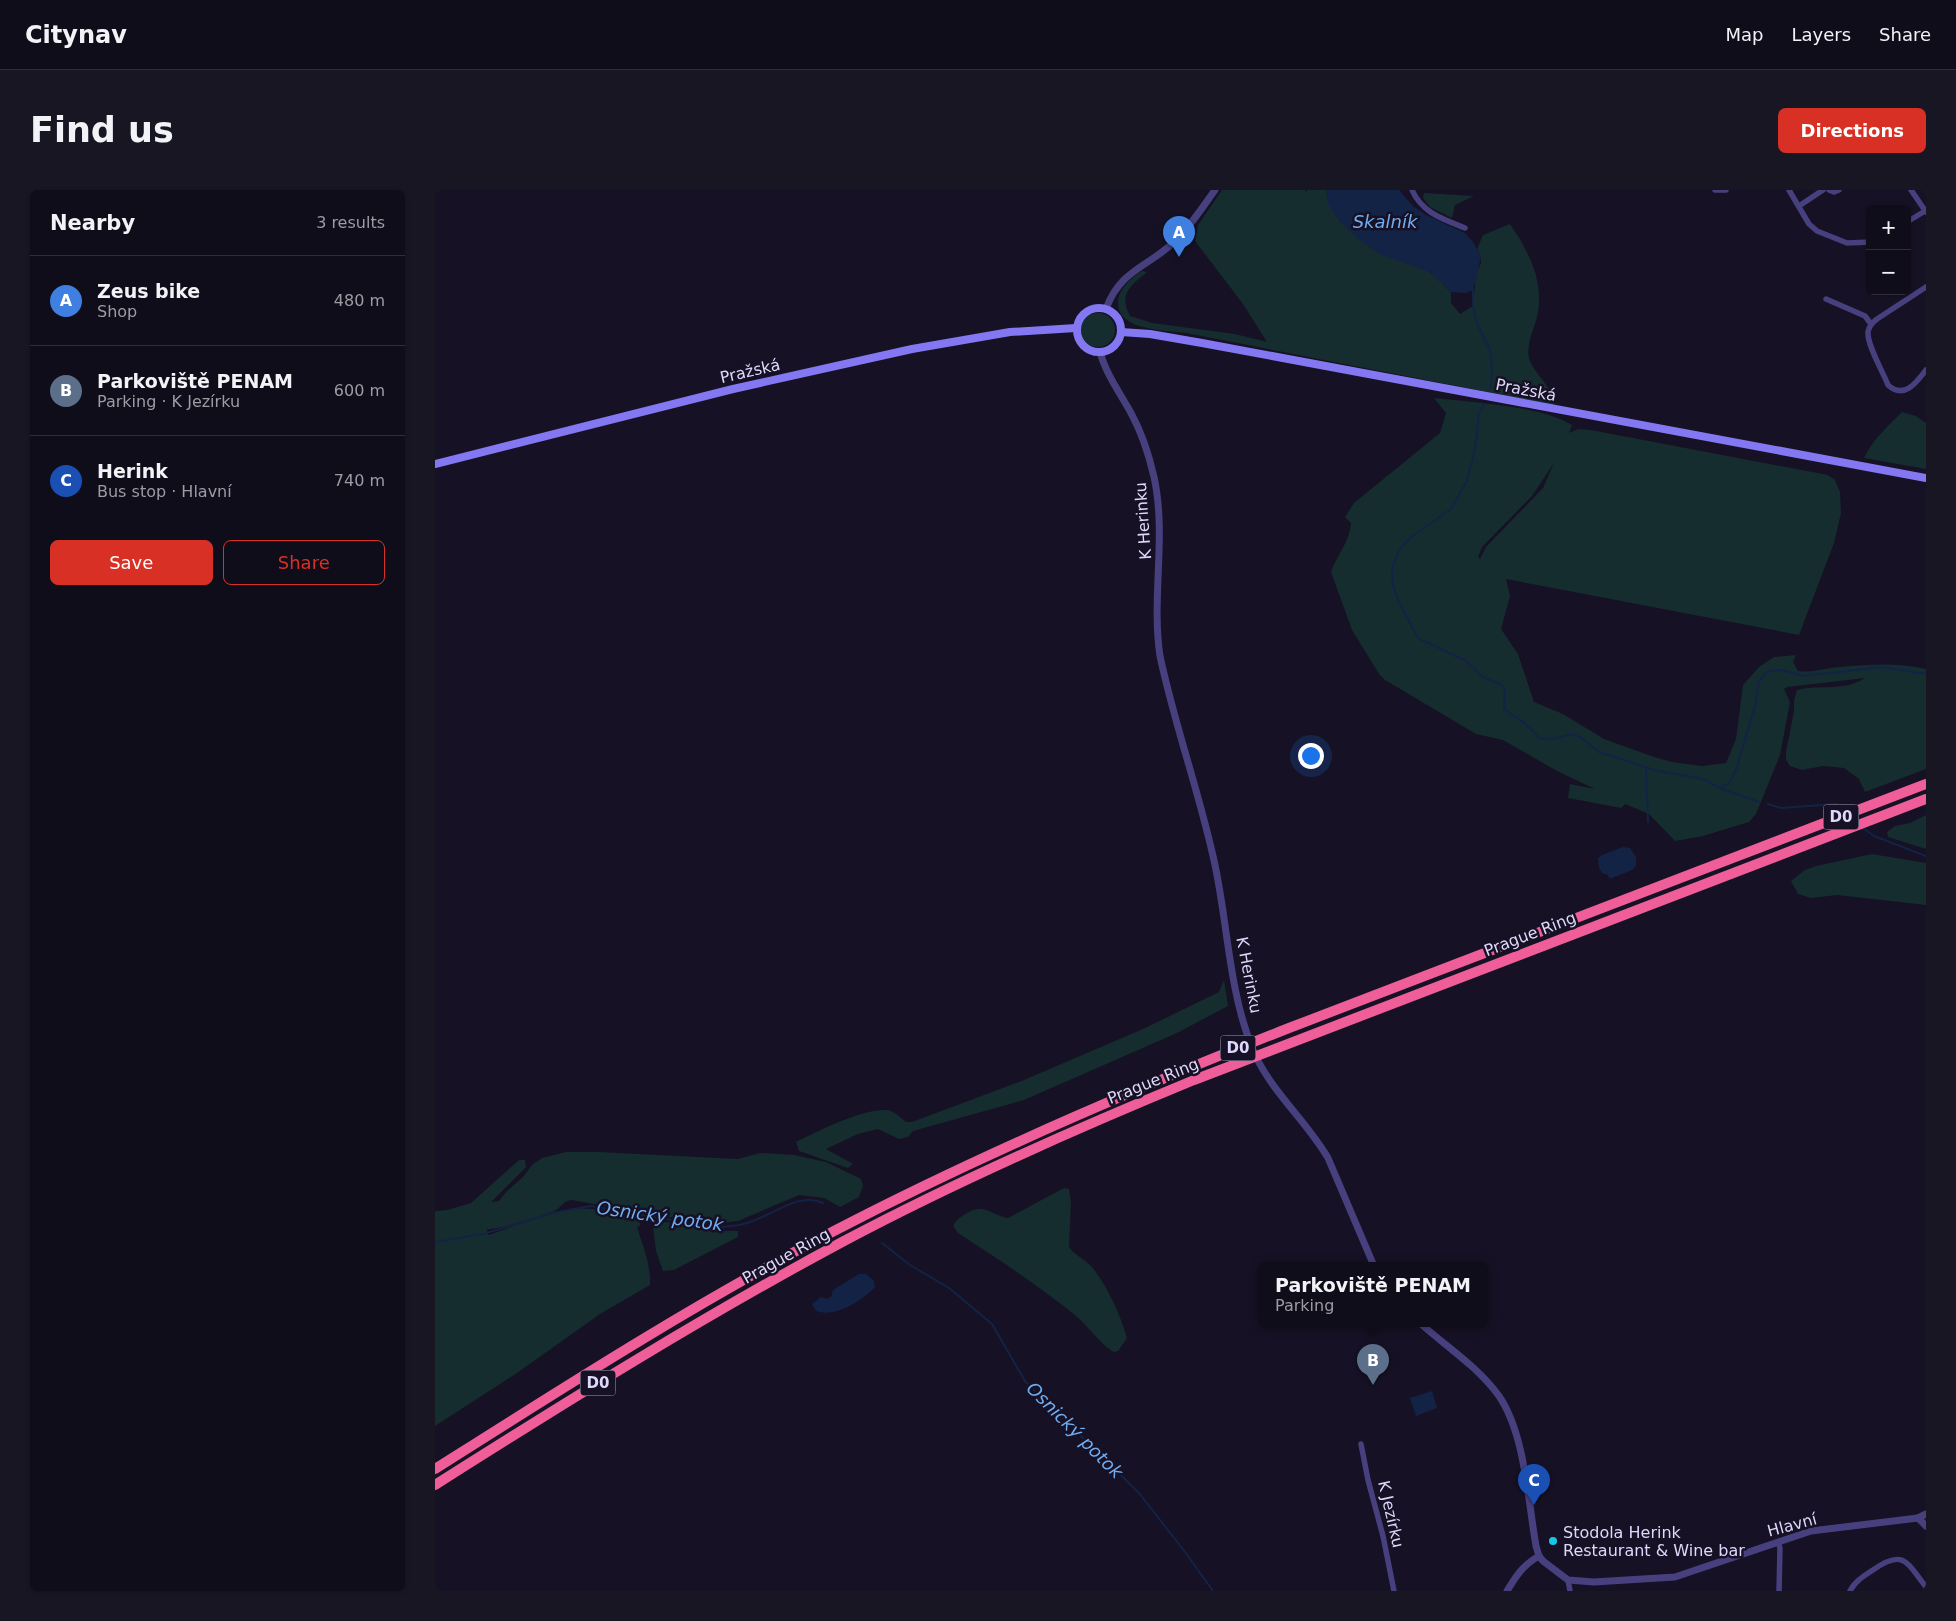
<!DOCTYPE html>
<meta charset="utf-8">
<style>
body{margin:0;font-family:"DejaVu Sans",sans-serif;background:#191624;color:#f1f3f6}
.controls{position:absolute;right:15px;top:15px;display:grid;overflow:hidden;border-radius:8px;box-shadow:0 1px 4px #0004}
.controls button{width:45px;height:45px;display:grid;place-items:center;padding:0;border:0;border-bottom:1px solid #302d3a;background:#100d1b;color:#f1f3f6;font:25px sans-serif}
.you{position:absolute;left:875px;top:565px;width:18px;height:18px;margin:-12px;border:4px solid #fff;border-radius:50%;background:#1a73e8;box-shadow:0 0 0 8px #1a73e833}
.badge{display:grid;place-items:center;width:32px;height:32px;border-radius:50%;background:#d93025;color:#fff;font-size:16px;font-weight:700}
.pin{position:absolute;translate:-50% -41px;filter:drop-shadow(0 1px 2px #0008)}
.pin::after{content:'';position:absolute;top:26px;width:18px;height:15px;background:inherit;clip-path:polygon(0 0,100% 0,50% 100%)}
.popup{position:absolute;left:823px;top:1072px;width:230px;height:65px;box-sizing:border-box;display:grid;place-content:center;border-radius:8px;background:#100d1b;filter:drop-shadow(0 1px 4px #0005);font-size:16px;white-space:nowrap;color:#9c9ca3}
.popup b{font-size:19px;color:#f1f3f6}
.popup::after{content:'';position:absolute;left:50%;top:100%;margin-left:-10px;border:10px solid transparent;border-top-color:#100d1b}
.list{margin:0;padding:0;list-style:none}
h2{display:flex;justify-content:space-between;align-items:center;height:65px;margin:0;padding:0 20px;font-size:21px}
h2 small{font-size:16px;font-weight:400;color:#9c9ca3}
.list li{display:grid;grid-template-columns:32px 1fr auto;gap:15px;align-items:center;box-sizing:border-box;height:90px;padding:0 20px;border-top:1px solid #302d3a}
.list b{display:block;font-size:19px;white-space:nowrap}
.list p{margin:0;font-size:16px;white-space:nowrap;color:#9c9ca3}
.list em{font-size:16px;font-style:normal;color:#9c9ca3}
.actions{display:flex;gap:10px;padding:15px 20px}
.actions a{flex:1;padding:11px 0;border:1px solid #d93025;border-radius:8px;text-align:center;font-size:18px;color:#d93025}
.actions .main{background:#d93025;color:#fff}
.map{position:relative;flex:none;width:1491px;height:1401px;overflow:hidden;border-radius:8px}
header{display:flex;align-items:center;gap:30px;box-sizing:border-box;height:70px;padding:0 25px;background:#100d1b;border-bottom:1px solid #302d3a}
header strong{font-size:24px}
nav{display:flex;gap:28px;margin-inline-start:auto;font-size:18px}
.intro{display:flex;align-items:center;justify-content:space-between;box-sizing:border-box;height:120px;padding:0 30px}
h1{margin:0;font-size:35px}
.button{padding:12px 22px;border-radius:8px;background:#d93025;color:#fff;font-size:18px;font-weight:700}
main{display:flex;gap:30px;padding:0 30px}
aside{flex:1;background:#100d1b;border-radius:8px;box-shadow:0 1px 4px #0004}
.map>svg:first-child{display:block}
.green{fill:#152d2e;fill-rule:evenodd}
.water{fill:#132346}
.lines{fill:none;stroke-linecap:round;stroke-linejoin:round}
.stream{stroke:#132346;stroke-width:2}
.minor{stroke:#47407f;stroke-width:5.5}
.tertiary{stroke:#47407f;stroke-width:7}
.secondary{stroke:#8378f2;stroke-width:8}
.motorway{stroke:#f05e9a;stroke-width:10}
.poi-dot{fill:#16c6e9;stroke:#161124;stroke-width:2}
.labels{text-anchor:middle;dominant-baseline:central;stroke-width:5;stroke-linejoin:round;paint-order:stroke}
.shield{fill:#161124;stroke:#a29cba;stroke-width:1}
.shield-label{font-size:15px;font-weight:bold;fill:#ded8fb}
.street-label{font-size:16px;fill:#ded8fb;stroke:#161124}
.poi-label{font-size:16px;fill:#ded8fb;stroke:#161124;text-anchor:start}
.water-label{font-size:18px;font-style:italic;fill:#70adf2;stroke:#161124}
</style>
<header>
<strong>Citynav</strong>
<nav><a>Map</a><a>Layers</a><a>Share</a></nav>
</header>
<div class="intro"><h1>Find us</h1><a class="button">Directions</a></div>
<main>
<aside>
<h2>Nearby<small>3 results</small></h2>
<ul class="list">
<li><span class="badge" style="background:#3f7fe0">A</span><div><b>Zeus bike</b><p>Shop</p></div><em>480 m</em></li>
<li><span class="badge" style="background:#5c6f8a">B</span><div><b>Parkoviště PENAM</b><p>Parking · K Jezírku</p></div><em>600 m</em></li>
<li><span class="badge" style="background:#1a4fb4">C</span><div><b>Herink</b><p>Bus stop · Hlavní</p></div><em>740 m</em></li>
</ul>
<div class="actions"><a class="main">Save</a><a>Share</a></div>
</aside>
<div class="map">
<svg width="1491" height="1401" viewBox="0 0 1491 1401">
<rect width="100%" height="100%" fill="#161124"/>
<g class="green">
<path d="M 787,0 L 870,0 L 871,2 L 872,0 L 891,0 C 899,50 955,59 993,81 C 1001,86 1008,95 1016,102 L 1016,113 L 1025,124 L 1038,116 L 1041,83 L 1046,73 L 1046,67 L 1042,59 L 1048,45 L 1075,34 C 1094,62 1110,92 1102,127 C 1099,139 1091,155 1094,168 C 1098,183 1121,200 1119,215 L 751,143 C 730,140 681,141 683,111 C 684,99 697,87 707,81 L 712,82 C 696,96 683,103 695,126 L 717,133 L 800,144 L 832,152 L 808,114 L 760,51 L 763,35 Z"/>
<path d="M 989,3 L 1039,6 L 1020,15 L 1017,28 L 995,17 L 988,8 Z"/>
<circle cx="663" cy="140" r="17"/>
<path d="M 999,208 C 1035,212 1108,216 1137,235 L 1134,243 L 1143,239 L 1156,240 L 1393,285 L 1400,290 L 1405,302 L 1406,323 L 1399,353 L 1364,445 L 1071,389 L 1075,406 L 1066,439 L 1083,464 L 1099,512 L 1128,524 L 1169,549 L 1219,567 L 1237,572 L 1267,576 L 1291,573 L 1301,549 L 1308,495 L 1324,477 L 1339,467 L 1361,465 L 1358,472 L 1363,481 C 1378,483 1390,478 1405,477 C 1435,474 1462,473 1491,479 L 1491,579 L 1430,602 L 1424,589 L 1409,578 L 1388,576 L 1367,580 L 1355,576 L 1351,570 L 1351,562 L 1359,521 L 1359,510 L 1362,500 C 1387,494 1408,502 1430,488 L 1352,497 L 1349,499 L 1355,512 L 1345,565 L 1321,624 L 1314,632 L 1268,646 L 1240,651 L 1214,624 L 1190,614 L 1186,618 L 1133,608 L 1135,594 L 1160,599 L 1122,581 L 1068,550 L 1041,544 L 950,490 L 944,484 L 917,440 L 896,382 C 902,365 915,351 916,333 L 910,327 L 919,313 L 1005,243 L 1011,223 ZM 1119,273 L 1108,298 L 1051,357 L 1045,369 L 1043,367 L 1047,357 L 1097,306 Z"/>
<path d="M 1467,222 L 1481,226 L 1491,233 L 1491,279 L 1429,268 C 1438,249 1453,236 1467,222 Z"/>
<path d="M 1491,625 L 1491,659 L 1453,647 L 1452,642 L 1460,636 L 1475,633 Z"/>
<path d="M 1437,664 L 1491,673 L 1491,715 L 1402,705 L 1376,708 L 1363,704 L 1356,691 L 1370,680 L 1381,676 Z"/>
<path d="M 789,790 L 793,816 L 742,843 L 589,910 L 478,941 L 473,947 L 464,949 L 443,939 L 423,944 L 391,959 L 418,974 L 413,978 L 364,961 L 361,952 C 382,941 429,918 452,920 C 459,921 465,927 471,932 L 477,932 L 589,890 L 708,839 L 784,802 Z"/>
<path d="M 131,962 L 164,962 L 303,969 L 325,963 L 359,965 L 391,972 L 426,989 L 428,996 L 424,1007 L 405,1017 L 389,1008 L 364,1005 L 303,1031 L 286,1033 L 219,1025 L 137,1010 C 126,1012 128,1016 121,1020 C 113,1025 61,1040 52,1039 L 53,1045 C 79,1037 113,1021 139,1019 C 156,1017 187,1023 204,1028 L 205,1036 L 202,1037 C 208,1056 216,1075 215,1095 L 165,1124 L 82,1183 L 0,1236 L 0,1021 L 12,1020 L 36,1013 L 84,970 L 90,970 L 91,977 L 56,1012 L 64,1011 L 71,1002 L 88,987 L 97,975 L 107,968 Z"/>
<path d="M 629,998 L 634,999 L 636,1012 L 634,1056 C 637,1064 650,1069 657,1077 C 673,1097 685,1124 692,1148 L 683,1161 L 679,1162 C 667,1156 651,1134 640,1125 C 603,1095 563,1069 523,1043 L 518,1036 C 520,1031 524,1028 529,1025 C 549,1011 555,1025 573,1028 Z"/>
<path d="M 225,1031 L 284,1041 L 303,1041 L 303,1047 L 239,1080 L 228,1081 L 221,1061 L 218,1037 Z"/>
</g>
<g class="water">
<path d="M 891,0 L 964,0 L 978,16 L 991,25 L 1030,43 L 1038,52 L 1046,67 L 1038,100 L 1031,103 L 1016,102 L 995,82 L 944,64 L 920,46 L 907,34 L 893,14 Z"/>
<path d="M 1188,657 L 1195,658 L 1201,667 L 1201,676 L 1197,680 L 1177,688 L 1174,688 L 1173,685 L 1167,683 L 1164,678 L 1163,668 L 1167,665 Z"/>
<path d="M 424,1084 L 431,1084 L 439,1091 L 440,1097 C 427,1111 400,1128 381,1121 L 377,1114 L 386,1107 L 392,1109 L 396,1107 L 398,1100 Z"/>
<path d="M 997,1201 L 1002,1218 L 981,1226 L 975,1208 Z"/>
</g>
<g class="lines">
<g class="stream">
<path d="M 1038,99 L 1038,116 L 1042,134 L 1055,160 L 1057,177 L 1056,198"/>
<path d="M 1049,214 L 1044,224 L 1040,259 L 1032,291 L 1016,319 L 976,347 L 964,360 L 957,378 L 958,395 L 963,410 L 983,448 L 1031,471 L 1048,487 L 1067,495 L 1070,500 L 1069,519 L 1088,532 L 1105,548 L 1119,549 L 1136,544 L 1145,547 L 1164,562 L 1223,581 L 1268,589 L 1285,598 L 1324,612"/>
<path d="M 1211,578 L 1213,632"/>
<path d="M 1285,598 L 1294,593 L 1301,580 L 1320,516 L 1324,492 L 1331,482 L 1346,480 L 1369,486 L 1446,477 L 1491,484"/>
<path d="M 1333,614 L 1346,618 L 1401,614 L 1411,619"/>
<path d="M 1428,638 L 1439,646 L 1491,666"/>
<path d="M 117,1023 L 156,1016 L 277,1037 C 288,1037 301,1037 312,1033 C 335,1027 364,1001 388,1013"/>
<path d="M 0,1052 L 48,1044 L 115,1024"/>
<path d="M 447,1053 L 475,1075 L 514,1098 L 557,1134 L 590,1191 L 704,1303 L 750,1362 L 778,1401"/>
</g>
<g class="minor">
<path d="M 977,0 C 987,23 1008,29 1030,38"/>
<path d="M 1280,0 L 1291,0"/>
<path d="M 1354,0 L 1374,34 L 1382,41 L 1412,53 L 1435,52"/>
<path d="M 1394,0 L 1399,2 L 1404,0"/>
<path d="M 1476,0 L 1491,22"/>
<path d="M 1364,16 L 1388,0"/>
<path d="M 1472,32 L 1490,21"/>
<path d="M 1491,97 L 1442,129 C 1438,132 1434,136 1433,142 C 1432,155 1448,182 1453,195 C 1469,210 1482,192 1491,180"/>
<path d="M 1391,109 L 1430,126 L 1436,134"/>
<path d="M 926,1254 L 933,1290 L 948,1346 L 959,1401"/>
<path d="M 1343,1352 L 1345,1358 L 1344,1401"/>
<path d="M 1133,1390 L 1135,1401"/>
<path d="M 1415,1401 C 1420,1391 1429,1386 1438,1380 C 1469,1358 1472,1373 1491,1397"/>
</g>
<g class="tertiary">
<path d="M 671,119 C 685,80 713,77 739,52 C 755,37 767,18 780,0"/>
<path d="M 665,162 C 671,184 685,203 696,223 C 707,243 714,265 719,287 C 732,346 716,407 725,466 C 740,537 765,604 780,675 C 793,736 794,802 818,860 C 835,901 871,930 893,968 L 939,1076"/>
<path d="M 986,1134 C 1012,1157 1043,1177 1064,1206 C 1090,1244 1093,1311 1101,1356 L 1104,1366 L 1108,1371 L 1133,1390 L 1159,1392 L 1240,1387 L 1376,1341 L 1483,1328 L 1491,1324"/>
<path d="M 1483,1328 L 1491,1336"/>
<path d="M 1072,1401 C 1081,1386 1088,1375 1104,1366"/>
</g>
<g class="secondary">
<circle cx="664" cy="140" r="22"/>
<path d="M 686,142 L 715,144 L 767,153 L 1491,288"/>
<path d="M 0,274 L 298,199 L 477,159 L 575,142 L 641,138"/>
</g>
<g class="motorway">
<path d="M 0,1279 C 131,1196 262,1112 399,1041 C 547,964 699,899 854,838 L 1491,594"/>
<path d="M 0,1295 C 134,1210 269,1126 409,1051 C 522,991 640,939 759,890 L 1491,609"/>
</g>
</g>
<circle class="poi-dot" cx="1118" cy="1351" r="5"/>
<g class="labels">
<g class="shield">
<rect x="1388.5" y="614.5" width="35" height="25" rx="4"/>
<rect x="785.5" y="845.5" width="35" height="25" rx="4"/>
<rect x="145.5" y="1180.5" width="35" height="25" rx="4"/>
</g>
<g class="shield-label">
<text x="1406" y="627">D0</text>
<text x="803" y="858">D0</text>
<text x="163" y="1193">D0</text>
</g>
<g class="street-label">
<text transform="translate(315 181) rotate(-13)">Pražská</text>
<text transform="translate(1091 200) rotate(11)">Pražská</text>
<text transform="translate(708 331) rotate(-94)">K Herinku</text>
<text transform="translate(1095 744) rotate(-21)">Prague Ring</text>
<text transform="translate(814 785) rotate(79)">K Herinku</text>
<text transform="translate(718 891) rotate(-22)">Prague Ring</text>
<text transform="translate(351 1066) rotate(-29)">Prague Ring</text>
<text transform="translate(956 1324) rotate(77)">K Jezírku</text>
<text transform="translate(1357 1335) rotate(-15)">Hlavní</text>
</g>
<g class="poi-label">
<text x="1128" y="1342">Stodola Herink<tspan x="1128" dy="18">Restaurant &amp; Wine bar</tspan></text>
</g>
<g class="water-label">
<text x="950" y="31">Skalník</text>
<text transform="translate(225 1026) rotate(8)">Osnický potok</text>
<text transform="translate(640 1240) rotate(45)">Osnický potok</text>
</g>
</g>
</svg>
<div class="controls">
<button>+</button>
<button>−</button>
</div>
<div class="you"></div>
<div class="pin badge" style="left:744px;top:67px;background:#3f7fe0">A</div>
<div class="pin badge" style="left:938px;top:1195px;background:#5c6f8a">B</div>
<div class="popup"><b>Parkoviště PENAM</b>Parking</div>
<div class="pin badge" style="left:1099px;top:1315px;background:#1a4fb4">C</div>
</div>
</main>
